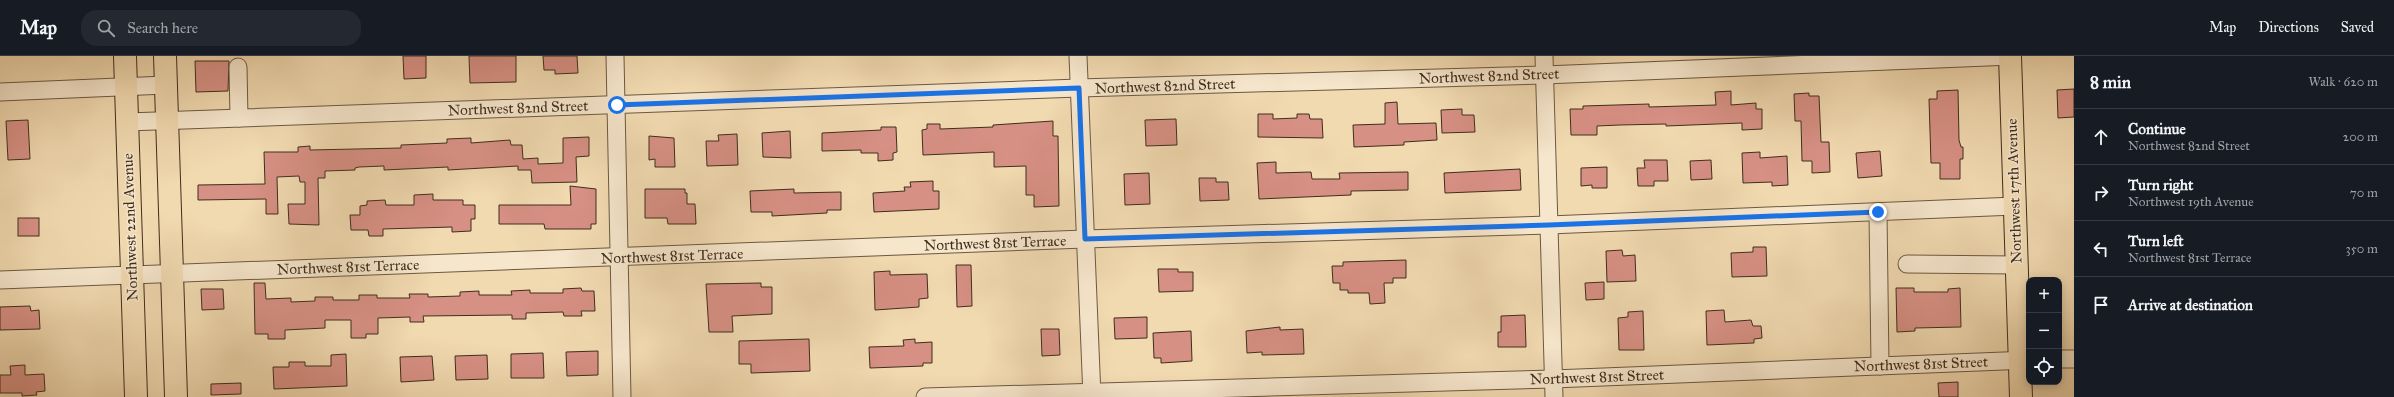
<!DOCTYPE html>
<meta charset="utf-8">
<style>
body{margin:0;font-family:"IM FELL Great Primer",serif;background:#242831;color:#f1f3f6}
.controls{position:absolute;right:12px;bottom:12px;display:grid;overflow:hidden;border-radius:8px;box-shadow:0 2px 10px #0003}
.controls button{width:36px;height:36px;display:grid;place-items:center;padding:0;border:0;border-bottom:1px solid #363941;background:#171b24;color:#f1f3f6;font:20px sans-serif}
.stop{position:absolute;width:12px;height:12px;margin:-9px;border:3px solid #1a73e8;border-radius:50%;background:#fff}
.stop.end{background:#1a73e8;border-color:#fff;box-shadow:0 1px 4px #0008}
.list{margin:0;padding:0;list-style:none}
h2{display:flex;justify-content:space-between;align-items:center;height:52px;margin:0;padding:0 16px;font-size:17px}
h2 small{font-size:13px;font-weight:400;color:#9ea1a6}
.list li{display:grid;grid-template-columns:26px 1fr auto;gap:12px;align-items:center;box-sizing:border-box;height:56px;padding:0 16px;border-top:1px solid #363941}
.list b{display:block;font-size:15px;white-space:nowrap}
.list p{margin:0;font-size:13px;white-space:nowrap;color:#9ea1a6}
.list em{font-size:13px;font-style:normal;color:#9ea1a6}
.icon{flex:none;width:22px;height:22px;fill:none;stroke:currentColor;stroke-width:2;stroke-linecap:round;stroke-linejoin:round}
.map{position:relative;flex:none;width:2074px;height:341px;overflow:hidden}
header{display:flex;align-items:center;gap:24px;box-sizing:border-box;height:56px;padding:0 20px;background:#171b24;border-bottom:1px solid #363941}
header strong{font-size:19px}
nav{display:flex;gap:22px;margin-inline-start:auto;font-size:14px}
.search{width:280px;height:36px;background:#242831;display:flex;align-items:center;gap:10px;box-sizing:border-box;padding:0 14px;border-radius:16px;color:#9ea1a6;font-size:15px}
main{display:flex}
aside{flex:1;background:#171b24}
.map>svg:first-child{display:block}
.building{fill:#d79084;stroke:#3f2e1d}
.lines{fill:none;stroke-linecap:round;stroke-linejoin:round}
.minor-casing{stroke:#6c5942;stroke-width:19}
.major-casing{stroke:#3f2e1d;stroke-width:24}
.minor{stroke:#f6e6cc;stroke-width:17}
.major{stroke:#f1d9b0;stroke-width:22}
.route{stroke:#1a73e8;stroke-width:5}
.labels{text-anchor:middle;dominant-baseline:central;stroke-width:3;stroke-linejoin:round;paint-order:stroke}
.street-label{font-size:15px;fill:#3f2e1d;stroke:#f6e6cc}
</style>
<header>
<strong>Map</strong>
<div class="search"><svg class="icon" aria-label="search" viewBox="0 0 24 24"><circle cx="10" cy="10" r="6"/><path d="M15 15l6 6"/></svg>Search here</div>
<nav><a>Map</a><a>Directions</a><a>Saved</a></nav>
</header>
<main>
<div class="map">
<svg width="2074" height="341" viewBox="0 0 2074 341">
<rect width="100%" height="100%" fill="#f1d9b0"/>
<filter id="stains"><feTurbulence type="fractalNoise" baseFrequency=".005" numOctaves="4"/><feColorMatrix values="0 0 0 0 .2 0 0 0 0 .09 0 0 0 0 .02 0 0 0 .5 -.17"/></filter>
<radialGradient id="worn" r=".72"><stop offset=".6" stop-color="#630" stop-opacity="0"/><stop offset="1" stop-color="#630" stop-opacity=".3"/></radialGradient>
<g class="building">
<path d="M 403,0 L 426,0 L 426,22 L 404,23 Z"/>
<path d="M 469,0 L 516,0 L 516,26 L 470,27 Z"/>
<path d="M 543,0 L 577,0 L 578,17 L 555,18 L 555,14 L 544,14 Z"/>
<path d="M 195,5 L 229,5 L 228,35 L 196,36 Z"/>
<path d="M 2074,33 L 2074,61 L 2058,62 L 2057,34 Z"/>
<path d="M 1958,34 L 1959,84 L 1961,91 L 1963,91 L 1963,103 L 1960,103 L 1960,123 L 1940,123 L 1940,107 L 1931,107 L 1929,43 L 1937,43 L 1937,35 Z"/>
<path d="M 1731,35 L 1731,49 L 1756,47 L 1756,53 L 1762,53 L 1762,73 L 1742,74 L 1742,67 L 1666,70 L 1666,68 L 1620,69 L 1597,70 L 1597,79 L 1571,79 L 1570,53 L 1583,53 L 1583,50 L 1649,48 L 1649,51 L 1716,49 L 1715,36 Z"/>
<path d="M 1809,37 L 1809,40 L 1819,40 L 1821,86 L 1829,86 L 1830,116 L 1812,117 L 1812,105 L 1802,105 L 1801,65 L 1795,65 L 1794,38 Z"/>
<path d="M 1397,46 L 1398,68 L 1436,67 L 1437,84 L 1404,86 L 1404,89 L 1354,91 L 1353,69 L 1385,68 L 1385,47 Z"/>
<path d="M 1462,53 L 1462,59 L 1474,59 L 1475,76 L 1442,77 L 1441,54 Z"/>
<path d="M 1258,58 L 1273,58 L 1273,63 L 1297,62 L 1297,58 L 1309,58 L 1310,63 L 1322,63 L 1323,82 L 1258,81 Z"/>
<path d="M 1176,63 L 1177,89 L 1146,90 L 1145,64 Z"/>
<path d="M 28,64 L 30,103 L 8,104 L 6,65 Z"/>
<path d="M 1053,65 L 1053,80 L 1058,80 L 1059,150 L 1034,151 L 1034,139 L 1026,139 L 1026,110 L 994,111 L 994,96 L 923,99 L 922,74 L 927,73 L 927,68 L 940,68 L 940,73 L 993,71 L 993,69 Z"/>
<path d="M 881,71 L 896,71 L 897,96 L 893,97 L 893,104 L 878,105 L 878,97 L 861,97 L 861,94 L 822,95 L 822,77 L 881,74 Z"/>
<path d="M 790,75 L 791,102 L 763,101 L 762,77 Z"/>
<path d="M 737,78 L 738,109 L 707,110 L 706,85 L 719,85 L 718,79 Z"/>
<path d="M 649,80 L 674,82 L 675,111 L 655,111 L 655,103 L 649,104 Z"/>
<path d="M 589,81 L 589,100 L 576,101 L 577,126 L 532,127 L 531,114 L 518,114 L 518,110 L 448,114 L 448,111 L 384,114 L 384,110 L 359,111 L 355,112 L 355,114 L 325,115 L 325,122 L 318,122 L 319,169 L 289,168 L 288,148 L 305,148 L 305,126 L 300,126 L 299,120 L 277,121 L 278,158 L 266,158 L 266,143 L 198,144 L 198,129 L 265,128 L 264,96 L 298,96 L 298,91 L 310,90 L 310,94 L 401,92 L 401,89 L 447,87 L 447,83 L 471,82 L 471,87 L 510,84 L 511,89 L 522,89 L 523,103 L 538,102 L 538,108 L 563,107 L 563,82 Z"/>
<path d="M 1880,95 L 1882,120 L 1858,122 L 1856,97 Z"/>
<path d="M 1760,96 L 1760,102 L 1787,100 L 1788,129 L 1772,130 L 1772,126 L 1743,127 L 1742,97 Z"/>
<path d="M 1644,104 L 1667,104 L 1668,125 L 1654,125 L 1654,130 L 1638,130 L 1637,112 L 1645,112 Z"/>
<path d="M 1711,104 L 1712,123 L 1691,124 L 1690,105 Z"/>
<path d="M 1276,106 L 1276,117 L 1311,116 L 1312,123 L 1340,123 L 1339,117 L 1408,116 L 1408,134 L 1351,135 L 1351,139 L 1259,143 L 1257,107 Z"/>
<path d="M 1607,111 L 1607,132 L 1592,132 L 1592,129 L 1581,130 L 1581,112 Z"/>
<path d="M 1520,113 L 1521,134 L 1445,137 L 1444,117 Z"/>
<path d="M 1149,117 L 1150,148 L 1125,149 L 1124,118 Z"/>
<path d="M 1199,122 L 1216,122 L 1216,126 L 1228,126 L 1229,144 L 1200,145 Z"/>
<path d="M 933,125 L 933,135 L 939,135 L 939,153 L 874,156 L 873,137 L 905,135 L 904,131 L 911,131 L 910,126 Z"/>
<path d="M 570,130 L 596,133 L 596,168 L 591,168 L 591,173 L 545,173 L 544,168 L 499,168 L 499,149 L 571,149 Z"/>
<path d="M 645,133 L 685,133 L 685,137 L 687,137 L 687,148 L 695,148 L 696,168 L 668,168 L 667,162 L 645,162 Z"/>
<path d="M 794,133 L 794,137 L 841,136 L 841,154 L 827,154 L 827,157 L 772,160 L 772,156 L 751,156 L 750,135 Z"/>
<path d="M 433,138 L 433,144 L 463,144 L 463,149 L 475,149 L 475,163 L 471,163 L 471,175 L 452,176 L 452,171 L 383,173 L 383,180 L 369,180 L 368,174 L 351,174 L 350,159 L 360,159 L 360,150 L 367,149 L 367,145 L 385,144 L 386,149 L 414,149 L 414,139 Z"/>
<rect x="18" y="162" width="21" height="18"/>
<path d="M 1753,191 L 1766,191 L 1767,220 L 1732,221 L 1731,197 L 1753,196 Z"/>
<path d="M 1622,194 L 1623,200 L 1635,199 L 1636,225 L 1607,226 L 1606,195 Z"/>
<path d="M 1406,204 L 1406,222 L 1393,222 L 1393,227 L 1384,227 L 1385,247 L 1370,248 L 1369,237 L 1348,237 L 1348,234 L 1340,234 L 1340,227 L 1333,227 L 1332,210 L 1343,210 L 1343,206 Z"/>
<path d="M 956,209 L 971,209 L 972,250 L 957,251 Z"/>
<path d="M 1158,213 L 1178,213 L 1178,216 L 1193,216 L 1193,235 L 1159,236 Z"/>
<path d="M 890,215 L 890,219 L 927,218 L 928,242 L 919,243 L 919,251 L 875,254 L 874,216 Z"/>
<path d="M 1604,226 L 1604,243 L 1586,244 L 1585,227 Z"/>
<path d="M 254,227 L 265,227 L 266,243 L 291,242 L 291,246 L 315,245 L 315,241 L 333,241 L 333,244 L 359,244 L 359,239 L 377,239 L 377,242 L 410,242 L 409,238 L 428,238 L 428,241 L 460,240 L 460,236 L 479,235 L 479,239 L 512,239 L 511,235 L 530,234 L 530,237 L 563,237 L 563,233 L 581,232 L 582,235 L 594,235 L 595,255 L 581,255 L 582,260 L 564,260 L 563,256 L 526,257 L 526,263 L 512,263 L 512,259 L 423,260 L 424,266 L 410,266 L 410,261 L 378,262 L 378,278 L 366,278 L 366,282 L 351,282 L 351,264 L 325,264 L 325,272 L 285,274 L 285,283 L 268,283 L 268,278 L 255,278 Z"/>
<path d="M 761,227 L 761,231 L 772,231 L 772,258 L 732,260 L 733,276 L 709,276 L 706,228 Z"/>
<path d="M 1896,232 L 1914,232 L 1914,236 L 1948,236 L 1948,233 L 1960,232 L 1961,271 L 1915,272 L 1915,275 L 1897,276 Z"/>
<path d="M 201,233 L 223,233 L 224,253 L 202,254 Z"/>
<path d="M 30,250 L 31,255 L 39,254 L 40,273 L 0,274 L 0,251 Z"/>
<path d="M 1724,254 L 1725,266 L 1751,264 L 1753,270 L 1761,270 L 1762,282 L 1754,283 L 1754,287 L 1707,289 L 1706,255 Z"/>
<path d="M 1643,255 L 1644,294 L 1619,294 L 1618,262 L 1628,261 L 1628,256 Z"/>
<path d="M 1525,259 L 1526,291 L 1498,291 L 1498,276 L 1501,276 L 1501,260 Z"/>
<path d="M 1147,261 L 1147,282 L 1115,283 L 1114,262 Z"/>
<path d="M 1280,271 L 1280,274 L 1303,273 L 1304,298 L 1262,299 L 1262,296 L 1247,297 L 1246,275 Z"/>
<path d="M 1041,273 L 1059,273 L 1060,299 L 1042,300 Z"/>
<path d="M 1191,275 L 1192,305 L 1161,307 L 1161,302 L 1154,302 L 1153,277 Z"/>
<path d="M 809,283 L 810,315 L 751,317 L 751,308 L 739,308 L 739,285 Z"/>
<path d="M 915,283 L 915,287 L 932,286 L 932,307 L 923,307 L 923,310 L 870,312 L 869,291 L 904,290 L 903,284 Z"/>
<path d="M 598,295 L 598,319 L 567,320 L 566,296 Z"/>
<path d="M 543,297 L 544,322 L 511,322 L 511,298 Z"/>
<path d="M 346,298 L 347,330 L 274,333 L 273,311 L 289,311 L 289,306 L 305,306 L 305,310 L 331,310 L 331,299 Z"/>
<path d="M 487,299 L 488,323 L 456,324 L 455,300 Z"/>
<path d="M 432,300 L 434,324 L 401,326 L 400,301 Z"/>
<path d="M 25,309 L 25,319 L 44,318 L 45,335 L 36,336 L 37,339 L 22,340 L 22,337 L 0,337 L 0,319 L 11,319 L 10,310 Z"/>
<path d="M 1958,326 L 1958,341 L 1939,341 L 1938,327 Z"/>
<path d="M 241,327 L 241,338 L 211,339 L 211,328 Z"/>
</g>
<g class="lines">
<defs>
<g id="minor">
<path d="M 615,0 L 622,341"/>
<path d="M 1078,0 L 1092,341"/>
<path d="M 1544,0 L 1554,341"/>
<path d="M 238,11 L 239,62"/>
<path d="M 0,36 L 166,29"/>
<path d="M 127,66 L 1079,32 L 1544,19 L 2012,0"/>
<path d="M 1878,156 L 1880,310"/>
<path d="M 1907,208 L 2017,209"/>
<path d="M 0,224 L 1085,183 L 1549,169 L 2015,150"/>
<path d="M 2059,303 L 2074,303"/>
<path d="M 925,341 L 1553,323 L 2029,304"/>
</g>
<g id="major">
<path d="M 125,0 L 136,341"/>
<path d="M 165,0 L 176,341"/>
<path d="M 2010,0 L 2021,341"/>
</g>
</defs>
<use href="#minor" class="minor-casing"/>
<use href="#major" class="major-casing"/>
<use href="#minor" class="minor"/>
<use href="#major" class="major"/>
</g>
<g class="lines">
<path class="route" d="M 617,49 L 1079,32 L 1085,183 L 1549,169 L 1878,156"/>
</g>
<g class="labels">
<g class="street-label">
<text transform="translate(1489 20) rotate(-2)">Northwest 82nd Street</text>
<text transform="translate(1165 30) rotate(-2)">Northwest 82nd Street</text>
<text transform="translate(518 52) rotate(-2)">Northwest 82nd Street</text>
<text transform="translate(2014 135) rotate(-92)">Northwest 17th Avenue</text>
<text transform="translate(130 171) rotate(-92)">Northwest 22nd Avenue</text>
<text transform="translate(995 187) rotate(-2)">Northwest 81st Terrace</text>
<text transform="translate(672 200) rotate(-2)">Northwest 81st Terrace</text>
<text transform="translate(348 211) rotate(-2)">Northwest 81st Terrace</text>
<text transform="translate(1921 308) rotate(-2)">Northwest 81st Street</text>
<text transform="translate(1597 321) rotate(-2)">Northwest 81st Street</text>
</g>
</g>
<rect width="100%" height="100%" filter="url(#stains)"/>
<rect width="100%" height="100%" fill="url(#worn)"/>
</svg>
<div class="controls">
<button>+</button>
<button>−</button>
<button><svg class="icon" aria-label="locate" viewBox="0 0 24 24"><circle cx="12" cy="12" r="6"/><path d="M12 2v4M12 18v4M2 12h4M18 12h4"/></svg></button>
</div>
<div class="stop" style="left:617px;top:49px"></div>
<div class="stop end" style="left:1878px;top:156px"></div>
</div>
<aside>
<h2>8 min<small>Walk · 620 m</small></h2>
<ul class="list">
<li><svg class="icon" aria-label="ahead" viewBox="0 0 24 24"><path d="M12 20V5M6 11l6-6 6 6"/></svg><div><b>Continue</b><p>Northwest 82nd Street</p></div><em>200 m</em></li>
<li><svg class="icon" aria-label="right" viewBox="0 0 24 24"><path d="M7 20v-9h11M14 6l5 5-5 5"/></svg><div><b>Turn right</b><p>Northwest 19th Avenue</p></div><em>70 m</em></li>
<li><svg class="icon" aria-label="left" viewBox="0 0 24 24"><path d="M17 20v-9H6M10 6l-5 5 5 5"/></svg><div><b>Turn left</b><p>Northwest 81st Terrace</p></div><em>350 m</em></li>
<li><svg class="icon" aria-label="arrive" viewBox="0 0 24 24"><path d="M6 21V4h12l-3 4 3 4H6"/></svg><div><b>Arrive at destination</b></div></li>
</ul>
</aside>
</main>
